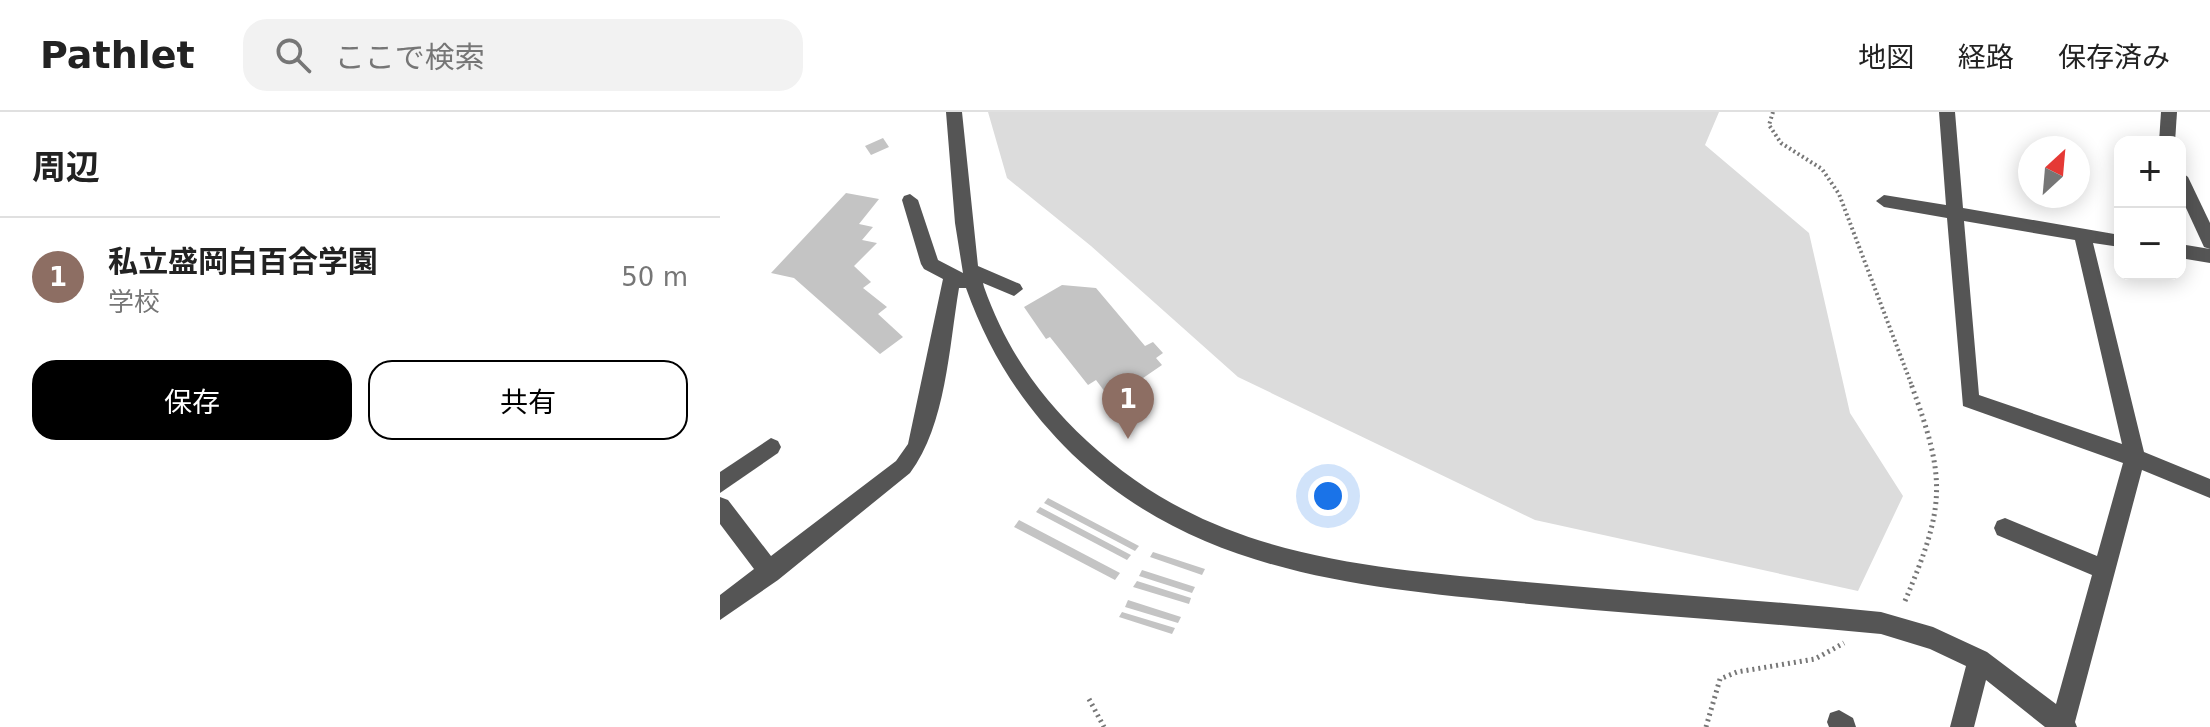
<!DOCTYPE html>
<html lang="ja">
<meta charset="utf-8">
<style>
body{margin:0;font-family:"DejaVu Sans","Noto Sans JP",sans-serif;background:#f2f2f2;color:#222}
.controls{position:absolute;right:24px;top:24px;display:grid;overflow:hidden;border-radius:16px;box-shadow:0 4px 20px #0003}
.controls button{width:72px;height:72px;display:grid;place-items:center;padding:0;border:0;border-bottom:2px solid #e0e0e0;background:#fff;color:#222;font:40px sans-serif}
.compass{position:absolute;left:1298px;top:24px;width:72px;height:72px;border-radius:50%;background:#fff;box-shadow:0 4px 20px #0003;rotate:26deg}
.you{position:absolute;left:608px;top:384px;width:28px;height:28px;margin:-20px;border:6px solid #fff;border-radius:50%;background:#1a73e8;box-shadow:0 0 0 12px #1a73e833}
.badge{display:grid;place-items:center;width:52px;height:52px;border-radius:50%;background:#000;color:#fff;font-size:26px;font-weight:700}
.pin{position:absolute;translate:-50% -66px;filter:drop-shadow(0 2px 4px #0008)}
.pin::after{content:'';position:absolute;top:42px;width:28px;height:24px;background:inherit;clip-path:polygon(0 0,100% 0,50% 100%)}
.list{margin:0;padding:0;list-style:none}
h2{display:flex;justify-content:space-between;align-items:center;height:104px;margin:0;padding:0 32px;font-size:34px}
h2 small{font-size:26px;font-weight:400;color:#767676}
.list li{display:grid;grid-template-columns:52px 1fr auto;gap:24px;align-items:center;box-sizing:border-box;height:120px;padding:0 32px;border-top:2px solid #e0e0e0}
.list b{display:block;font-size:30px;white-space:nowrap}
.list p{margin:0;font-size:26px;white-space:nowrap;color:#767676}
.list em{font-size:26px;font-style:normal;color:#767676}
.actions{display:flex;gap:16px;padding:24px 32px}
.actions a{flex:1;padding:18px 0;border:2px solid #000;border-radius:24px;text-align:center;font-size:28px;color:#000}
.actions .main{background:#000;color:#fff}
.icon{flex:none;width:44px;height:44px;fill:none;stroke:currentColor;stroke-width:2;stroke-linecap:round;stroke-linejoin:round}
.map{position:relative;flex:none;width:1490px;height:615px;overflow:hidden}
header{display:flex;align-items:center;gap:48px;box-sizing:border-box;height:112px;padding:0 40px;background:#fff;border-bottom:2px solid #e0e0e0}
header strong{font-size:38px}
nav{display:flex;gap:44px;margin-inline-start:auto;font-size:28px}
.search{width:560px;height:72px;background:#f2f2f2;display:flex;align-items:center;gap:20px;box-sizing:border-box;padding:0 28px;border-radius:24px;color:#767676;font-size:30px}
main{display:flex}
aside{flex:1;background:#fff}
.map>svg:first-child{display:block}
.green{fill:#dcdcdc}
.building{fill:#c4c4c4}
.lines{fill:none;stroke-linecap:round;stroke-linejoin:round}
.path-far1{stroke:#777;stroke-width:4;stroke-dasharray:2 3;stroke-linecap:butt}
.path{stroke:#777;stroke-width:5;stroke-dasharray:2 4;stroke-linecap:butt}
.minor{fill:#555;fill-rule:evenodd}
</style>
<header>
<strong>Pathlet</strong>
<div class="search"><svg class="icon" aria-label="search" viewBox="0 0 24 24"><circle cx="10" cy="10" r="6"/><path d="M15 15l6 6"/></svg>ここで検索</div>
<nav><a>地図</a><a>経路</a><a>保存済み</a></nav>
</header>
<main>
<aside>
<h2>周辺<small></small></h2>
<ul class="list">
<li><span class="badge" style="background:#8d6e63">1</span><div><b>私立盛岡白百合学園</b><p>学校</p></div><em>50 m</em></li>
</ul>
<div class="actions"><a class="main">保存</a><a>共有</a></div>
</aside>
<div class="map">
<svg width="1490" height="615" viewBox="0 0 1490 615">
<rect width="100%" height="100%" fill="#fff"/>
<path class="green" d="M 268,0 L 999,0 L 985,33 L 1089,121 L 1130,301 L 1183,384 L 1138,479 L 815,408 L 518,265 L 371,134 L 287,66 Z"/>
<g class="building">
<path d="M 163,26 L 169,35 L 151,43 L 145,34 Z"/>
<path d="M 126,81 L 159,87 L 139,112 L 153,115 L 142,128 L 157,131 L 134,154 L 151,170 L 143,176 L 167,195 L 158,202 L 183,225 L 160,242 L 74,166 L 51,161 Z"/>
<path d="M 342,173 L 376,176 L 425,234 L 433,230 L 443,241 L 436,246 L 442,253 L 391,288 L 376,268 L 368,273 L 330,225 L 326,227 L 304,195 Z"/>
<path d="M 328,386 L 419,434 L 415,439 L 324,391 Z"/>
<path d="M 320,395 L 411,443 L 407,448 L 316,400 Z"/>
<path d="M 299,408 L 400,461 L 395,468 L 294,415 Z"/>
<path d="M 433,440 L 485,457 L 482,463 L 430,445 Z"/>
<path d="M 422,458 L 475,475 L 472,481 L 419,464 Z"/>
<path d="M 417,469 L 471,486 L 469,492 L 413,475 Z"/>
<path d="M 408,488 L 461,505 L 458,511 L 405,495 Z"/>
<path d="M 402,500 L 455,516 L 452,522 L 399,505 Z"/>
</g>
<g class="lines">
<path class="path-far1" d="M 1053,0 L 1049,13 L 1061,31 L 1102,57 L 1119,82 L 1192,274"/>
<g class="path">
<path d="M 1185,489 C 1225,394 1227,369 1191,272"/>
<path d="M 369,587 L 384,615"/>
<path d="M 986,615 L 1000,567 L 1017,560 L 1095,547 L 1124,531"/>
</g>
<g class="minor">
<path d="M 226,0 L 242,0 L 258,154 L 300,172 L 303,177 L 294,184 L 263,171 L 264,175 C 286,237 319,284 367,329 C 491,446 644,455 806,470 C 924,481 1043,488 1161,500 L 1213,515 L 1267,540 L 1336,592 L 1372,463 L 1277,423 L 1274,416 L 1277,409 L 1285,406 L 1377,444 L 1403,351 L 1243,294 L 1227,106 L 1164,95 L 1156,89 L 1164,83 L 1226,93 L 1219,0 L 1235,0 L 1243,96 L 1400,123 L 1400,135 L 1373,131 L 1424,340 L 1490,367 L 1490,386 L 1422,358 L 1355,610 L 1357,615 L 1325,615 L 1266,568 L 1254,615 L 1230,615 L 1246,554 L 1210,537 L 1161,522 C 1041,510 920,503 800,491 C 638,475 476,461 352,342 C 303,294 269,241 246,176 L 239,176 C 229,235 226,313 190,361 L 58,468 L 0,508 L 0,483 L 34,457 L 0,412 L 0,385 L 8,388 L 51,444 L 176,349 L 188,332 L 223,167 L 204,157 L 201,152 L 182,88 L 184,84 L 190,82 L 198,88 L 218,148 L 243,161 L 235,111 ZM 1244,109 L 1355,128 L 1402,332 L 1259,283 Z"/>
<path d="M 1441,0 L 1457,0 L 1455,30 L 1439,30 Z"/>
<path d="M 1460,59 L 1468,65 L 1490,111 L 1490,137 L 1484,135 L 1460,83 Z"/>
<path d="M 1460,132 L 1490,137 L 1490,151 L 1460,146 Z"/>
<path d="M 51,326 L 58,329 L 61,335 L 58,341 L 0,381 L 0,360 Z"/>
<path d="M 1119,598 L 1133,606 L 1136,615 L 1109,615 L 1107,610 L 1110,601 Z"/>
</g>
</g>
</svg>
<div class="controls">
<button>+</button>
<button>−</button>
</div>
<svg class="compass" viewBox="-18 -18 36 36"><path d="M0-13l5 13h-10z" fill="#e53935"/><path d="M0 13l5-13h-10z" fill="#767676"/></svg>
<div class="you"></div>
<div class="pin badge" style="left:408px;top:327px;background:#8d6e63">1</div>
</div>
</main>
